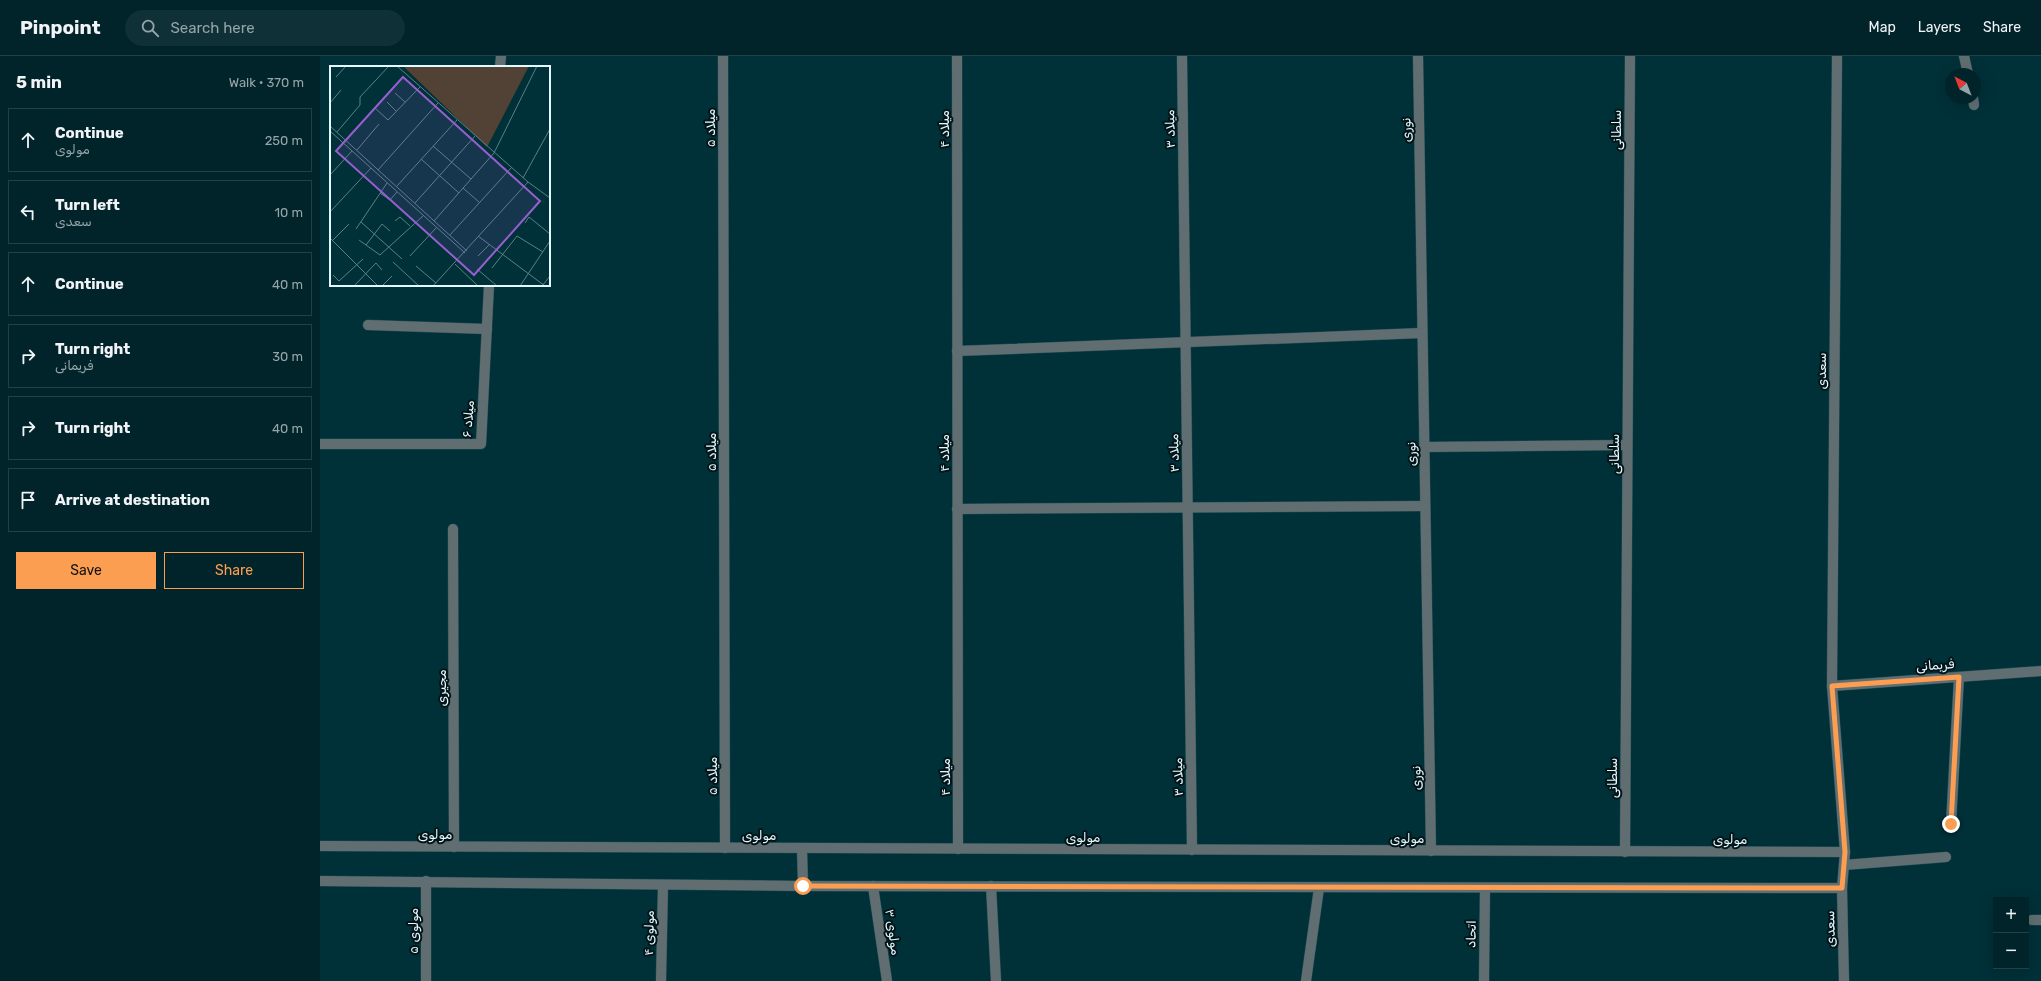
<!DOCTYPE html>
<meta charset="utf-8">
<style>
body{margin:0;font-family:Rubik,"Noto Sans Arabic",sans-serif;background:#0e3036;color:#f1f3f6}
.controls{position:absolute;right:12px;bottom:12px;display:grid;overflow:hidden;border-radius:0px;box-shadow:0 4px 16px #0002}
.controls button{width:36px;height:36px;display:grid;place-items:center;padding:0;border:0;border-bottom:1px solid #224147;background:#00242a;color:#f1f3f6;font:20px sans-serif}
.compass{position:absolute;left:1625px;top:12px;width:36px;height:36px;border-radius:50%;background:#00242a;box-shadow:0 4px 16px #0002;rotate:318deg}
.stop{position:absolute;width:12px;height:12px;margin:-9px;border:3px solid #fc9e52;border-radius:50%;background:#fff}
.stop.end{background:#fc9e52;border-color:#fff;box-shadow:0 1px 4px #0008}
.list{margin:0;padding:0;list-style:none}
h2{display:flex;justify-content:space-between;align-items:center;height:52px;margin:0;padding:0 16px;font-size:17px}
h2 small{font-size:13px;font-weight:400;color:#95a4a8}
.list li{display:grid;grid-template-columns:26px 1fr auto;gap:12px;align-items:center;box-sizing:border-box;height:64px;margin:0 8px 8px;padding:0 8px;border:1px solid #224147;border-radius:0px}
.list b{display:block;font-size:15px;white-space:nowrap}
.list p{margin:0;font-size:13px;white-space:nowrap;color:#95a4a8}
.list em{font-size:13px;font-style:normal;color:#95a4a8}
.actions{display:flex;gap:8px;padding:12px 16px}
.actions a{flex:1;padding:9px 0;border:1px solid #fc9e52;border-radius:0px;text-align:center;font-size:14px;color:#fc9e52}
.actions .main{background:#fc9e52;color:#111}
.icon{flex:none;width:22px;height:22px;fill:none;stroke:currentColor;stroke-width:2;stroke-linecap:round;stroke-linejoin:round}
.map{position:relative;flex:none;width:1721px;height:925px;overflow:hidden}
header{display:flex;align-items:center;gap:24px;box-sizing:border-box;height:56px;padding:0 20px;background:#00242a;border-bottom:1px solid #224147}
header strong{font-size:19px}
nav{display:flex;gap:22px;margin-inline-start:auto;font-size:14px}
.search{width:280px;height:36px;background:#0e3036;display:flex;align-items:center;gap:10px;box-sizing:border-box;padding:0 14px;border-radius:22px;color:#95a4a8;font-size:15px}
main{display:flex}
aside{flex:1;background:#00242a}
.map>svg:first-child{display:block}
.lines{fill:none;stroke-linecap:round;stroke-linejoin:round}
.service-casing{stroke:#204c54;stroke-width:11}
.minor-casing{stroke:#204c54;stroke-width:11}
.tertiary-casing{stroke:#204c54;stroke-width:11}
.service{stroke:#606e72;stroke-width:10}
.minor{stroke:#606e72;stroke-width:10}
.tertiary{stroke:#606e72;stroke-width:10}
.route{stroke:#fc9e52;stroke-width:5}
.labels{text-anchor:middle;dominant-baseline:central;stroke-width:4;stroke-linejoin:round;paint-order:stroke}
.street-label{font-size:13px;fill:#e3f9fe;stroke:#041519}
.inset-road{fill:none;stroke:#5b8087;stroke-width:1}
.view{fill:#955fcf;fill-opacity:0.15;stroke:#955fcf;stroke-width:2}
.inset-edge{fill:none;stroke:#e3f9fe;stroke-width:2}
</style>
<header>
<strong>Pinpoint</strong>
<div class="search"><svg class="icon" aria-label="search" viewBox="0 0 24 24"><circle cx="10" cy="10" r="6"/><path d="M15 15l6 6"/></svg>Search here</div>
<nav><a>Map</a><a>Layers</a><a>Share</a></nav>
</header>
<main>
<aside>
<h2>5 min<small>Walk · 370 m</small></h2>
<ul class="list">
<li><svg class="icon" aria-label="ahead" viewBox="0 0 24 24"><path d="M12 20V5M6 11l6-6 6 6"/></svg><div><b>Continue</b><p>مولوی</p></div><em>250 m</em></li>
<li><svg class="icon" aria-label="left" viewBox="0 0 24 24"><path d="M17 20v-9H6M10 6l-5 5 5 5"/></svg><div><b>Turn left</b><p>سعدی</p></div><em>10 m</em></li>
<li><svg class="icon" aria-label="ahead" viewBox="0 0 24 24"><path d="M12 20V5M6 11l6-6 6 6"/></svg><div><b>Continue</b></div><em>40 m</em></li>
<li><svg class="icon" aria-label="right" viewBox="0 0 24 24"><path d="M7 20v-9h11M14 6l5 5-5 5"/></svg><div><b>Turn right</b><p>فریمانی</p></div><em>30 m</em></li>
<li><svg class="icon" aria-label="right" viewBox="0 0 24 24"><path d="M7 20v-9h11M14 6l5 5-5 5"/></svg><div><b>Turn right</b></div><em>40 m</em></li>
<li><svg class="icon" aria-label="arrive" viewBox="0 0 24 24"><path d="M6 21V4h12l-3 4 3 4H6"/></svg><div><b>Arrive at destination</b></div></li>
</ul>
<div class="actions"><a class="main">Save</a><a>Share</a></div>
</aside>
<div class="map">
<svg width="1721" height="925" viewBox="0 0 1721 925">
<rect width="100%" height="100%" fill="#003038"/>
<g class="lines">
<defs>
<g id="service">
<path d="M 1644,0 L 1648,18"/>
<path d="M 1653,42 L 1654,49"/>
<path d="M 1524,809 L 1626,801"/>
</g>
<g id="minor">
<path d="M 403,0 L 405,792"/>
<path d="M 637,0 L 638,793"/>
<path d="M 862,0 L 872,794"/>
<path d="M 1098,0 L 1111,795"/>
<path d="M 180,11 L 181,0"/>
<path d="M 48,269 L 167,273"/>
<path d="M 637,295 L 1102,277"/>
<path d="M 0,388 L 161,388 L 169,229"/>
<path d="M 1104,391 L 1307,389"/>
<path d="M 637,453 L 1105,450"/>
<path d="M 133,473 L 134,791"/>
<path d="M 1512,630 L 1721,615"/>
<path d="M 1631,768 L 1639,621"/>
<path d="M 1305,796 L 1310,0"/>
<path d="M 553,830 L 567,925"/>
<path d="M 671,830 L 676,925"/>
<path d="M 1712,864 L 1721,864"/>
<path d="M 106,925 L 106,825"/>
<path d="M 341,925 L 343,829"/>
<path d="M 986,925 L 999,832"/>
<path d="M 1164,925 L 1165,832"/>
</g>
<g id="tertiary">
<path d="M 1517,0 L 1512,630 L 1525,796 L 1522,832 L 1524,925"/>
<path d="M 0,790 L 1525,796"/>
<path d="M 482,793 L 483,830"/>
<path d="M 0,825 L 483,830 L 1522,832"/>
</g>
</defs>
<use href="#service" class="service-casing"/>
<use href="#minor" class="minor-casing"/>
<use href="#tertiary" class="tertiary-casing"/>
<use href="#service" class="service"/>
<use href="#minor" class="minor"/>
<use href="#tertiary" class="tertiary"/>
</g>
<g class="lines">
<path class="route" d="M 483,830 L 1522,832 L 1525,796 L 1512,630 L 1639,621 L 1631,768"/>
</g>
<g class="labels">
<g class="street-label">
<text transform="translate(390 72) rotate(-90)">میلاد ۵</text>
<text transform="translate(624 73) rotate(-90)">میلاد ۴</text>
<text transform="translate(850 73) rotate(-91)">میلاد ۳</text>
<text transform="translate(1086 74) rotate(-91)">نوری</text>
<text transform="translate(1296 74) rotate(-90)">سلطانی</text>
<text transform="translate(1501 315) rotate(-90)">سعدی</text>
<text transform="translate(148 363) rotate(-85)">میلاد ۶</text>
<text transform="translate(391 396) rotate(-90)">میلاد ۵</text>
<text transform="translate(624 397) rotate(-90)">میلاد ۴</text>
<text transform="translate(854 397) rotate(-91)">میلاد ۳</text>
<text transform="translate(1091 398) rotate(-91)">نوری</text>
<text transform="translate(1294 398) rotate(-90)">سلطانی</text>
<text transform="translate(1615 609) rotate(-4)">فریمانی</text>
<text transform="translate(121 632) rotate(-90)">مجیری</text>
<text transform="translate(392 720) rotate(-90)">میلاد ۵</text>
<text transform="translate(625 721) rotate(-90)">میلاد ۴</text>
<text transform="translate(858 721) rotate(-91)">میلاد ۳</text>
<text transform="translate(1096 722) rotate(-91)">نوری</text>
<text transform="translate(1292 722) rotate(-90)">سلطانی</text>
<text x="115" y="778">مولوی</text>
<text x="439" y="779">مولوی</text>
<text x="763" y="781">مولوی</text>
<text x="1087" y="782">مولوی</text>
<text x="1410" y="783">مولوی</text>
<text transform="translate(1510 873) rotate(-91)">سعدی</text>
<text transform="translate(93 875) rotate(-90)">مولوی ۵</text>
<text transform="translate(573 876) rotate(82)">مولوی ۳</text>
<text transform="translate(329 877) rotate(-89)">مولوی ۴</text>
<text transform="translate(1151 878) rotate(-89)">اتحاد</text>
</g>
</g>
<g transform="translate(10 10)">
<rect width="220" height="220" fill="#003038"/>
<path d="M 73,0 L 199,0 L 157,81 Z" fill="#524135"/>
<path class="inset-road" d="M 67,0 L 198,116 L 220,132M 6,11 L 16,0M 65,27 L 75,36M 57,36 L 66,45M 0,37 L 11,24M 45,42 L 58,54 L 90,21M 0,60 L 137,185M 0,65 L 135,187M 7,66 L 30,39 L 30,31 L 59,0M 103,80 L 141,113M 27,84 L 49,58M 91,93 L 129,127M 48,104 L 108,37M 0,109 L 22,85M 193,112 L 220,63M 67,120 L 127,54M 133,122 L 149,136M 50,127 L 60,134 L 67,126M 85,137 L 145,70M 0,146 L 41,102M 65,155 L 70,151 L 80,160M 104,155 L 164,87 L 207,0M 31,156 L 72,193M 195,157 L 199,151 L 220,168M 26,163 L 57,117M 120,169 L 181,102M 148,170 L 215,220M 0,172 L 48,220M 29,174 L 50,189 L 93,150M 2,175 L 19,158M 36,179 L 52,158 L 60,165M 80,190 L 106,162M 148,190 L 159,179M 63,196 L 89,220M 125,198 L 148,220M 86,200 L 106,217M 162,202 L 187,170 L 213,186M 147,203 L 167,220M 3,209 L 9,215 L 33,193M 24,220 L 46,197 L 52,204M 52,220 L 62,210M 103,220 L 198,116M 190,220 L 220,175M 212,220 L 220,210"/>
<path class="view" d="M 73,11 L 210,135 L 144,209 L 6,85 Z"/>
<rect width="220" height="220" class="inset-edge"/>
</g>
</svg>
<div class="controls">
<button>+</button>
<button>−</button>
</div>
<svg class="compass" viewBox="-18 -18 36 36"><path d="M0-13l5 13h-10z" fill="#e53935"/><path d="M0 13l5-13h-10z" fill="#95a4a8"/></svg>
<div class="stop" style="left:483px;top:830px"></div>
<div class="stop end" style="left:1631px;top:768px"></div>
</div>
</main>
